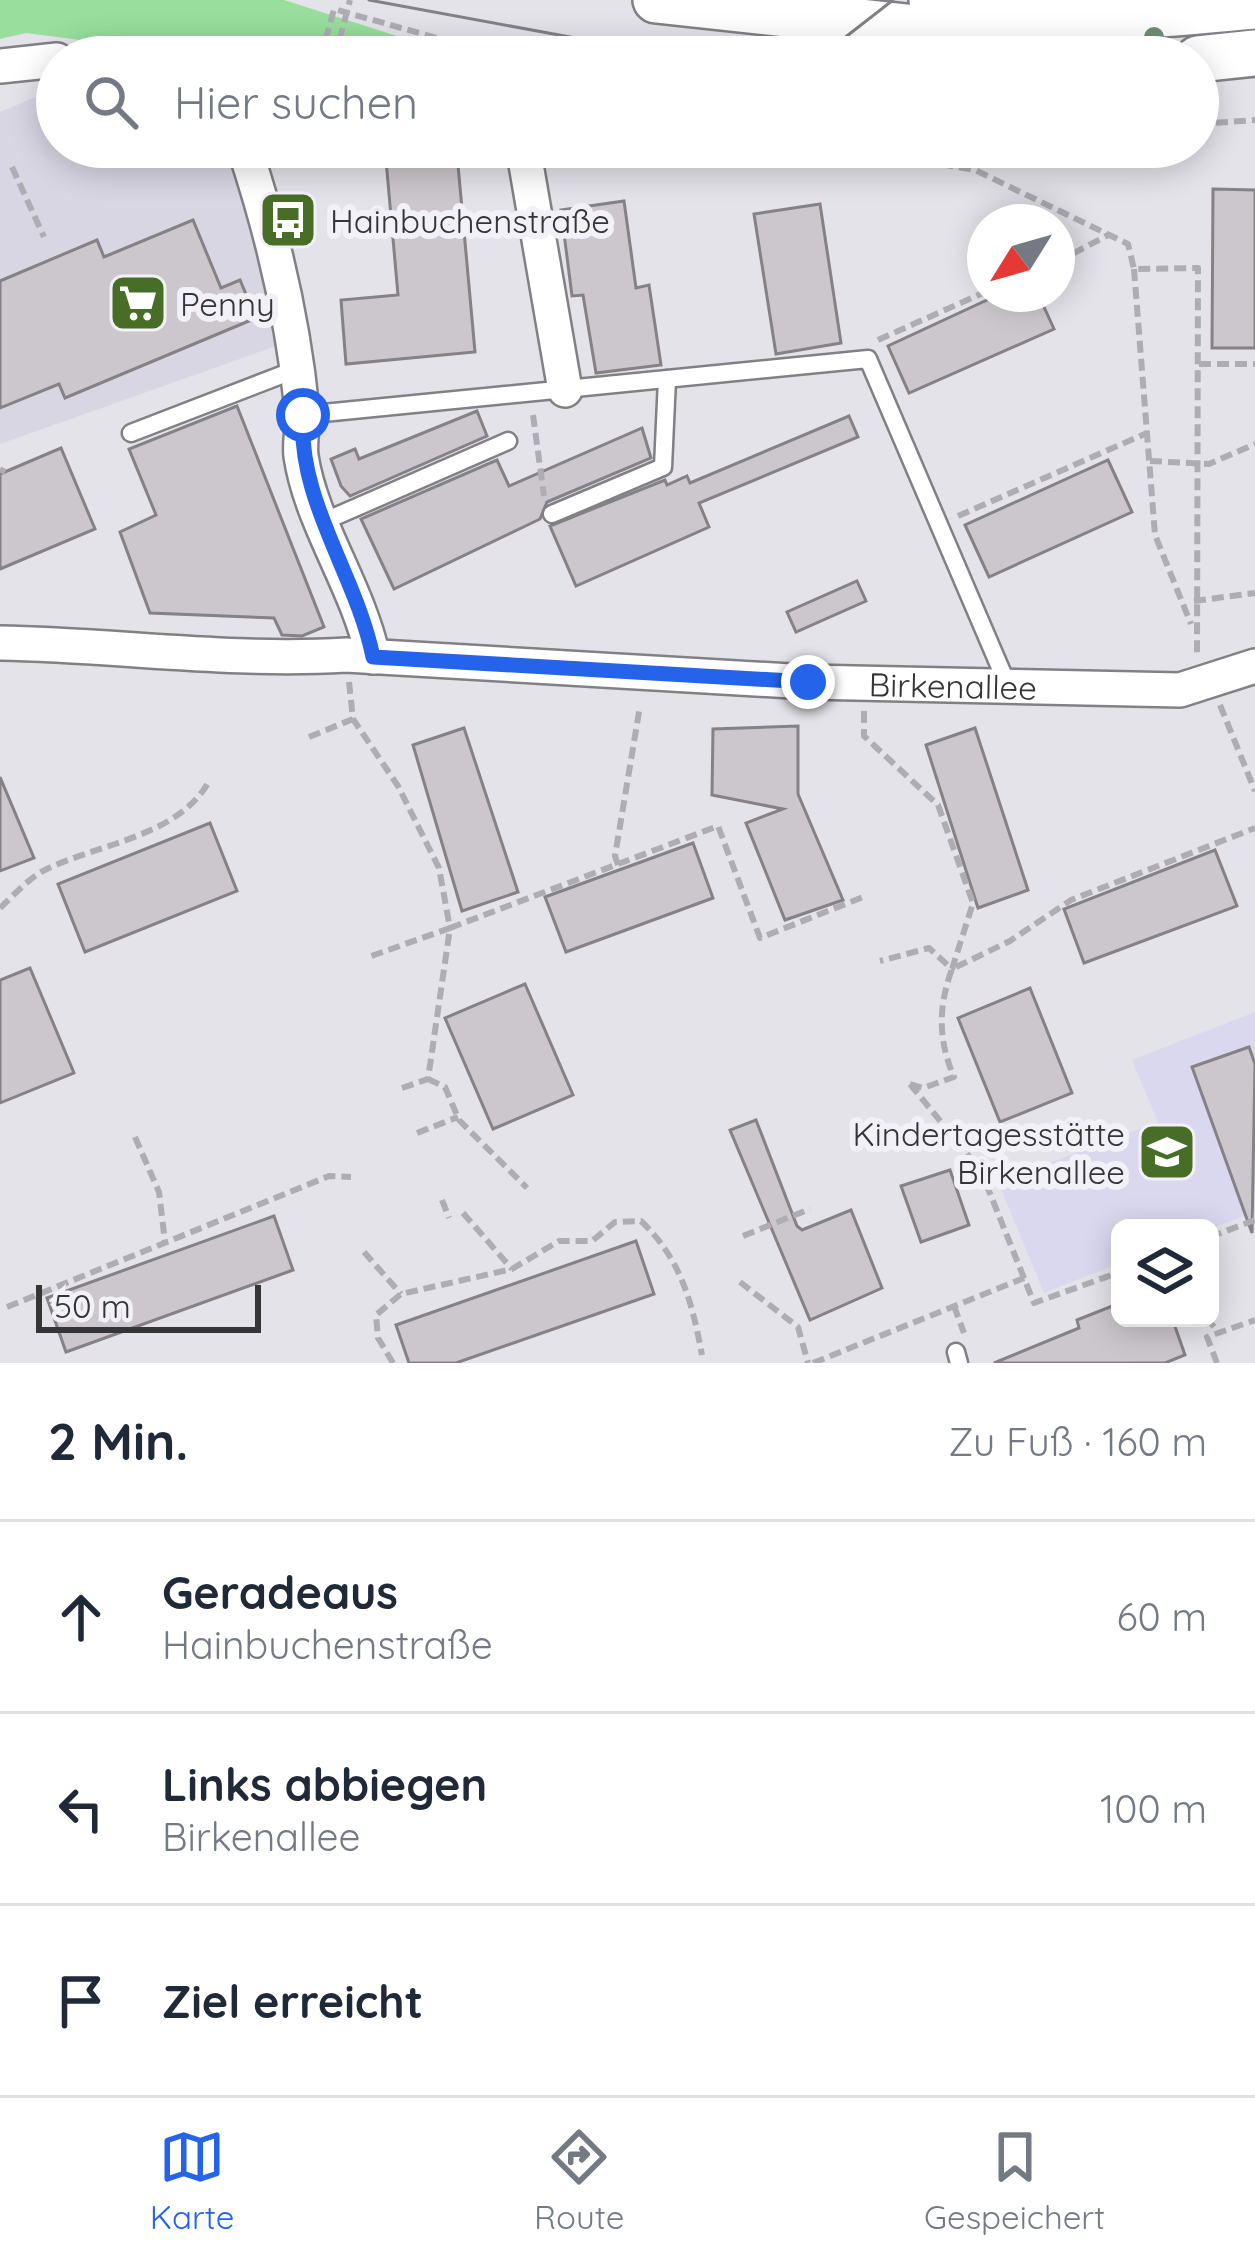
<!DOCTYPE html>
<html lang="de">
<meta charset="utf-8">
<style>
body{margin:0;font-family:Quicksand,sans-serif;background:#f2f2f3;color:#1f2937}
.controls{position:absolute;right:36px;bottom:36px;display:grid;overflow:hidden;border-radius:18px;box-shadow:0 6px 30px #0003}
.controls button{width:108px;height:108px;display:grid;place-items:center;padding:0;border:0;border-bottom:3px solid #e0e1e3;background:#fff;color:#1f2937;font:60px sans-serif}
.compass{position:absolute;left:967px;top:204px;width:108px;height:108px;border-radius:50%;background:#fff;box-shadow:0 6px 30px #0003;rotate:233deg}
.scale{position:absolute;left:36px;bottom:30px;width:225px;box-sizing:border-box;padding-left:12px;border:6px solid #353537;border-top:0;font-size:33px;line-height:42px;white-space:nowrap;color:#353537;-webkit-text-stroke:9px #f2f1f7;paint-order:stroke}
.stop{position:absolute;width:36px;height:36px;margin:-27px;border:9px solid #2563eb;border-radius:50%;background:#fff}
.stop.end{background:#2563eb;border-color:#fff;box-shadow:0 3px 12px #0008}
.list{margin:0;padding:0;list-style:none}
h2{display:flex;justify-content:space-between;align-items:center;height:156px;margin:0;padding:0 48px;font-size:51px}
h2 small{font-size:39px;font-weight:400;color:#747a83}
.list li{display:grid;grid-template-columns:78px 1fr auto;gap:36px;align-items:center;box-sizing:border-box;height:192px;padding:0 48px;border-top:3px solid #e0e1e3}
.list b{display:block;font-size:45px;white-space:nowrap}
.list p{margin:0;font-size:39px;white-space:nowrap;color:#747a83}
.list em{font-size:39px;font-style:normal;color:#747a83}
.icon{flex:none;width:66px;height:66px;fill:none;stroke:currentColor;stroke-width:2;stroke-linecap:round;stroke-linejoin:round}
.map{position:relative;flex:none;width:1255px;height:1363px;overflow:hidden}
.search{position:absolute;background:#fff;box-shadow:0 6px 30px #0003;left:36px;right:36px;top:36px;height:132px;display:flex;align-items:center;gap:30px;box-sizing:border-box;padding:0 42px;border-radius:66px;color:#747a83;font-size:45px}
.sheet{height:732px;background:#fff}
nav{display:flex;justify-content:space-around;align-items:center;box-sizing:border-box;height:168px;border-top:3px solid #e0e1e3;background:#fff;font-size:33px;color:#747a83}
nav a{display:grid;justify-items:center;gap:6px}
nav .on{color:#2563eb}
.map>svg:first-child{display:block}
.built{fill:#d8d6e3}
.education{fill:#dad8ee}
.green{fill:#99de9c}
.building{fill:#ccc7cc;stroke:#858185;stroke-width:3}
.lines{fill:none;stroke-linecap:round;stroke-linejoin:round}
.lane-casing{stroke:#818086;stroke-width:21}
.street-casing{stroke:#818086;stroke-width:38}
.secondary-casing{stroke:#818086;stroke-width:50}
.path{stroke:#aeadb3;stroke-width:6;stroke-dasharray:12 6;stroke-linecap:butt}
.lane{stroke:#fff;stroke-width:16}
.street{stroke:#fff;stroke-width:33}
.secondary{stroke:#fff;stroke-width:45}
.tram{stroke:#828286;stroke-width:3}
.path-bridge{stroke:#aeadb3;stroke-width:6;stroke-dasharray:12 6;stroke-linecap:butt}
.tree{fill:#728e79}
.route{stroke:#2563eb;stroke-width:15}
.labels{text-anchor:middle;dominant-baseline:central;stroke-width:12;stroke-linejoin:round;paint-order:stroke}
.poi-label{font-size:33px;fill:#353537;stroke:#f2f1f7;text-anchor:start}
.street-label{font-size:33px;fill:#353537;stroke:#f2f1f7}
</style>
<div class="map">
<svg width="1255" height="1363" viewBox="0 0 1255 1363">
<rect width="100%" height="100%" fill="#e4e3ea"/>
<path class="built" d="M 57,88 L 57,147 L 223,147 L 239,177 L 272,283 L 279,345 L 0,444 L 0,112 Z"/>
<path class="education" d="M 1255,1012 L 1255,1212 L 1210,1229 L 1120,1228 L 1120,1263 L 1044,1293 L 998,1182 L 1158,1122 L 1132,1060 Z"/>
<g class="green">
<path d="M 0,0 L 284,0 L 463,57 L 230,57 L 214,43 L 96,42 L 26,33 L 0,39 Z"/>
<path d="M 549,46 L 632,57 L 529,57 Z"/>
<path d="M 566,147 L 710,147 L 703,158 L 609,160 Z"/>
</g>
<g class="building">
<path d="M 457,154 L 475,352 L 346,364 L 341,300 L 398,295 L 386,160 Z"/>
<path d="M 1213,189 L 1255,190 L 1255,348 L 1212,348 Z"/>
<path d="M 624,201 L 636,288 L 649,285 L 661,365 L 596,373 L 583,295 L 572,296 L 561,210 Z"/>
<path d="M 820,204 L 841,343 L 776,354 L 754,214 Z"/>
<path d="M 193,220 L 221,288 L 240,280 L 256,318 L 65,398 L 59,384 L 0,408 L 0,281 L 97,240 L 104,257 Z"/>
<path d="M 1000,294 L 1038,294 L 1054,329 L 909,393 L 888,346 Z"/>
<path d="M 237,406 L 324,627 L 302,636 L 282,635 L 274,618 L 150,613 L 120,532 L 156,515 L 129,449 Z"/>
<path d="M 477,411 L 487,436 L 350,496 L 341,486 L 331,459 L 355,449 L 359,459 Z"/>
<path d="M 849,416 L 858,437 L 699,503 L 709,527 L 576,586 L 550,526 L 665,480 L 667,485 L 687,476 L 690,483 Z"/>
<path d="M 642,428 L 651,458 L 547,502 L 540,519 L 394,589 L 361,519 L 497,460 L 509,486 Z"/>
<path d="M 61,448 L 95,529 L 0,569 L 0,474 Z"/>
<path d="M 1108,460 L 1132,512 L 989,577 L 965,525 Z"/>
<path d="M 857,581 L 866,601 L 796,632 L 787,612 Z"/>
<path d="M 798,726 L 798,794 L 843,900 L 785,920 L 746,823 L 783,809 L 712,795 L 713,729 Z"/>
<path d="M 464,728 L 518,892 L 462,911 L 413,745 Z"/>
<path d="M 975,728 L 1028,890 L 978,908 L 926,745 Z"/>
<path d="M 0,777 L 34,858 L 0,871 Z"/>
<path d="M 210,823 L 237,891 L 85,952 L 58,884 Z"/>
<path d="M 693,843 L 713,898 L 566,952 L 545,897 Z"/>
<path d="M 1215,850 L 1237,906 L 1084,963 L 1064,909 Z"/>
<path d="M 30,968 L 74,1073 L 0,1103 L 0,980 Z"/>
<path d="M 525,984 L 573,1095 L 493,1129 L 445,1018 Z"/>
<path d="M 1030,988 L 1072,1093 L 1000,1122 L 958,1018 Z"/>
<path d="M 1249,1047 L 1255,1064 L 1252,1233 L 1192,1067 Z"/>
<path d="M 756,1120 L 797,1226 L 802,1230 L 851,1210 L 882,1288 L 810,1320 L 730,1130 Z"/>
<path d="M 950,1170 L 969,1225 L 921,1242 L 901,1186 Z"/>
<path d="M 274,1216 L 293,1270 L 66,1352 L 47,1298 Z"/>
<path d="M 636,1241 L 654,1294 L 456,1363 L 409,1363 L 396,1325 Z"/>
<path d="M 1120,1303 L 1120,1318 L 1172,1318 L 1185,1355 L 1165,1363 L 994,1363 L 1079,1328 L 1077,1320 Z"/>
</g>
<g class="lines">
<defs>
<g id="lane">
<path d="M 303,415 L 868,359 L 1008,686"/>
<path d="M 131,433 L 297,369"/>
<path d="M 552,514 L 663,467 L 667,379"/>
<path d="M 325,521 L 508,441"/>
<path d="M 956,1352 L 959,1363"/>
</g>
<g id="street">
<path d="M 120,57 L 168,57"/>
<path d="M 0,66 L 57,60"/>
<path d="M 244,147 C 273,234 293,318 302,410 C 304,425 299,441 301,456 C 311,523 358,587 373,657"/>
<path d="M 523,147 L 565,390"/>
<path id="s1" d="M 0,643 C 115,645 231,662 346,655 L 808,682 L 1180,690 L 1255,666"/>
</g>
<g id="secondary">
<path d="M 656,0 L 934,30 L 1036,57"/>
<path d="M 932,0 C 1036,29 1150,15 1255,6"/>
<path d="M 1198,59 L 1255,53"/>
</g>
</defs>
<use href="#lane" class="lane-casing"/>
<use href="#street" class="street-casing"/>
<use href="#secondary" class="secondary-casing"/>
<g class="path">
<path d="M 321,57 L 334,9 L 504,57"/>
<path d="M 1198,124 L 1255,120"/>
<path d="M 911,147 L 929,162 L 975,170 L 1128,244 L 1134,269 L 1198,268 L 1197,655"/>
<path d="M 720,153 L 741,147"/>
<path d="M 12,167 L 44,237"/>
<path d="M 1057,262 L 1110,234"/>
<path d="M 1134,269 L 1155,535 L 1191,624"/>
<path d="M 878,340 L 985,292"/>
<path d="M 1199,364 L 1255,364"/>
<path d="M 533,415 L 544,496"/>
<path d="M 1150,461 L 1209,464 L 1255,444"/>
<path d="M 0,469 L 5,472"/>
<path d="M 958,516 L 1147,433"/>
<path d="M 1194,601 L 1255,593"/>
<path d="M 349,682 L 353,719 L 398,786 L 439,868 L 450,928 L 366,958"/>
<path d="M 1220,705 L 1255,791"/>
<path d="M 864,711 L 864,736 L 938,805 L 973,903 L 952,969 L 929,948 L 880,961"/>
<path d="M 309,737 L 353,719"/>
<path d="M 618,865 L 615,856 L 640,706"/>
<path d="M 0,908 C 13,896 28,879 43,871 C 95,844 176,838 208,783"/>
<path d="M 428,1079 L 445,1087 L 459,1120 L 527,1188"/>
<path d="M 910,1084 L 923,1088 L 954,1077 C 938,1040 938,1007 952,969 L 1010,941 L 1071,900 L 1255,828"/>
<path d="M 910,1084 L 981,1171 L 1034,1303 L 1120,1272"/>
<path d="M 402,1088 L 428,1079 L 450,928 L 718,826 L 760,938 L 863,897"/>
<path d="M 417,1133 L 458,1117"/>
<path d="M 135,1137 L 159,1192 L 165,1242"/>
<path d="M 442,1200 L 449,1218"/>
<path d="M 463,1213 L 512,1269"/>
<path d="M 743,1236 L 810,1209"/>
<path d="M 1210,1237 L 1255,1220"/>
<path d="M 364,1252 L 401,1294"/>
<path d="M 740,1282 L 798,1327 L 808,1363"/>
<path d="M 954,1306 L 964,1333"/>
<path d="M 7,1307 L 329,1176 L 351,1177"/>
<path d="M 1206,1318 L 1220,1333"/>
<path d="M 393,1363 L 378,1338 L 376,1315 L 401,1294 L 512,1269 L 559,1241 L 592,1241 L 615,1222 L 641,1221 C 681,1259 692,1302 702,1355"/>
<path d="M 813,1363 L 1024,1278"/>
<path d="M 1217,1363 L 1207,1337 L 1255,1320"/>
</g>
<use href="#lane" class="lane"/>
<use href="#street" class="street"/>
<use href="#secondary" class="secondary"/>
<path class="tram" d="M 369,0 L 597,42 L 779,54 L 843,39 L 893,0"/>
<path class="path-bridge" d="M 335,57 L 350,0"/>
</g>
<circle class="tree" cx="1154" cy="37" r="10"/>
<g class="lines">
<path class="route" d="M 303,415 C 297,500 356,574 373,657 L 808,682"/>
</g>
<defs>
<symbol id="bus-square" viewBox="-11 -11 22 22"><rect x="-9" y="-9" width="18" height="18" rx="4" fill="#486d26" stroke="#f2f1f7"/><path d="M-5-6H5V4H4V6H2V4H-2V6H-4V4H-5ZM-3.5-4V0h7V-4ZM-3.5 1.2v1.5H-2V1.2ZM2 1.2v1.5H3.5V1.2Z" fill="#fff"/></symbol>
<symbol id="supermarket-square" viewBox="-11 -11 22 22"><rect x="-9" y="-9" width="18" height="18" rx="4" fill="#486d26" stroke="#f2f1f7"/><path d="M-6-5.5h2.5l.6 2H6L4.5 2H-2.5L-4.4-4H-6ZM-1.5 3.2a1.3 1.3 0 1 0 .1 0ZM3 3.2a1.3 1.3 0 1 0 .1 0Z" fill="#fff"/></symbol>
<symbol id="school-square" viewBox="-11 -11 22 22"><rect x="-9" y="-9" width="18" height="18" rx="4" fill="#486d26" stroke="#f2f1f7"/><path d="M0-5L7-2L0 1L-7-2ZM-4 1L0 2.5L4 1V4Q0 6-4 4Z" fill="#fff"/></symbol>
</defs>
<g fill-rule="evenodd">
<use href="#bus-square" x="255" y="187" width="66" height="66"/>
<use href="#supermarket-square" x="105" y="270" width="66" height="66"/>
<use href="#school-square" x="1134" y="1119" width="66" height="66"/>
</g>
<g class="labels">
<g class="poi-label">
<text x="330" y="220">Hainbuchenstraße</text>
<text x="180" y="303">Penny</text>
<text x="1125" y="1133" text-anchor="end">Kindertagesstätte<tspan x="1125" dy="38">Birkenallee</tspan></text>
</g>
<g class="street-label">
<text stroke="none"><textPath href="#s1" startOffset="954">Birkenallee</textPath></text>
</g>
</g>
</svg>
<div class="controls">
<button><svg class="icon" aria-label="layers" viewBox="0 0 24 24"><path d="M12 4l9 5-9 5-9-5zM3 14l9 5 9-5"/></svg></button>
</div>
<svg class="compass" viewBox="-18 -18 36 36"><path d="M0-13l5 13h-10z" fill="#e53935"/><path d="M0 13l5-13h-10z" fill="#747a83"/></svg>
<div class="scale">50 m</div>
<div class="stop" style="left:303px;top:415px"></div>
<div class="stop end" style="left:808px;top:682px"></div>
<div class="search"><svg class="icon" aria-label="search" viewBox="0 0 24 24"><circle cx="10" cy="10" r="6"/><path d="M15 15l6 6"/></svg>Hier suchen</div>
</div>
<section class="sheet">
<h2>2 Min.<small>Zu Fuß · 160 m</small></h2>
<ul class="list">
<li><svg class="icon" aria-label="ahead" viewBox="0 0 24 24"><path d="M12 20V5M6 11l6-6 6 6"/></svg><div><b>Geradeaus</b><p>Hainbuchenstraße</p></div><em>60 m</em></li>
<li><svg class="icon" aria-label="left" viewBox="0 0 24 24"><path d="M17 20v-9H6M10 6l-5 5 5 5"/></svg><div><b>Links abbiegen</b><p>Birkenallee</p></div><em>100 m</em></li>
<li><svg class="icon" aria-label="arrive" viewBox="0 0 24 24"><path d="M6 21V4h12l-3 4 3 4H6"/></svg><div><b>Ziel erreicht</b></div></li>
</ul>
</section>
<nav>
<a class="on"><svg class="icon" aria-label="map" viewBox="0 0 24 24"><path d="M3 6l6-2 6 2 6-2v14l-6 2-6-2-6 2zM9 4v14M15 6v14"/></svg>Karte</a>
<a><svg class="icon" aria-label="directions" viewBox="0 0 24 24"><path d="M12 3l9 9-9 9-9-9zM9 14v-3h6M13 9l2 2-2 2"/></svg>Route</a>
<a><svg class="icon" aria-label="saved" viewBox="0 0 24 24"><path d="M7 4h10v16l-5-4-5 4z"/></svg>Gespeichert</a>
</nav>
